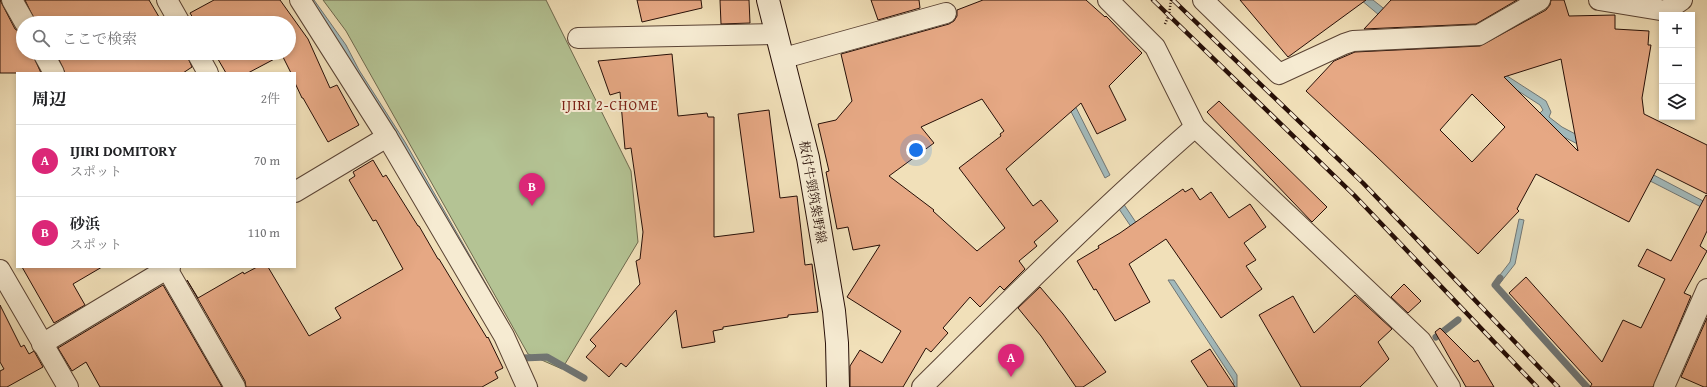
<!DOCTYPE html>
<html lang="ja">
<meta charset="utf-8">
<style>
body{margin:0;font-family:"Gentium Book Plus","Noto Serif JP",serif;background:#f6f6f6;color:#202124}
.controls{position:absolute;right:12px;top:12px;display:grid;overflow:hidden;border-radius:0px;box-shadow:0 2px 6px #0003}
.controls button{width:36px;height:36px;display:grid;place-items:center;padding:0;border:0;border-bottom:1px solid #e0e0e0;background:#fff;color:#202124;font:20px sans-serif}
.you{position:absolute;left:916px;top:150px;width:14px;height:14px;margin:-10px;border:3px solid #fff;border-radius:50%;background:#1a73e8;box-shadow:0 0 0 6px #1a73e833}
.badge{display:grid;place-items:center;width:26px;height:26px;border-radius:50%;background:#db2777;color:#fff;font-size:13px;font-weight:700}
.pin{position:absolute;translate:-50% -33px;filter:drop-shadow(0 1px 2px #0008)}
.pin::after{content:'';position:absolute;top:21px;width:14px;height:12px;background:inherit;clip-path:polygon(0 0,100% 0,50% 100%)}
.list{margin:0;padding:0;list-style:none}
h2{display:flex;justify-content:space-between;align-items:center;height:52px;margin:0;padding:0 16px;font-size:17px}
h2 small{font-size:13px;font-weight:400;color:#757577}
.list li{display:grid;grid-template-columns:26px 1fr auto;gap:12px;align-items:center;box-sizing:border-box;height:72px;padding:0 16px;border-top:1px solid #e0e0e0}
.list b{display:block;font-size:15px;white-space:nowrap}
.list p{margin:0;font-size:13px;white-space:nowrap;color:#757577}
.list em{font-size:13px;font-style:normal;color:#757577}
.icon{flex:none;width:22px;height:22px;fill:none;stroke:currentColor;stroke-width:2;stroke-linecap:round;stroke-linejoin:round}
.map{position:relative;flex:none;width:1707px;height:387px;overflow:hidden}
.search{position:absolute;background:#fff;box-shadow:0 2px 6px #0003;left:16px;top:16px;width:280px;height:44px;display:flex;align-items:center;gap:10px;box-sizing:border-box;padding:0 14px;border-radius:22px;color:#757577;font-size:15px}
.panel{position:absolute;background:#fff;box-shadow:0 2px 6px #0003;left:16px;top:72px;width:280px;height:196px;border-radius:0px}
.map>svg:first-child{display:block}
.green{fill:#b4c394;stroke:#6e694e}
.water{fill:#a2babc;stroke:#717674}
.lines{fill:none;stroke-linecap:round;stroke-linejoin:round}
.stream{stroke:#717674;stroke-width:7}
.building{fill:#e6a884;stroke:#270f07;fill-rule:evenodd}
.minor-casing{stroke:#5a4334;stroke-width:22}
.secondary-casing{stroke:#270f07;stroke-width:24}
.path{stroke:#270f07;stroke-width:2.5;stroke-dasharray:1 2;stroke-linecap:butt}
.minor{stroke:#f6ebd2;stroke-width:20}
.secondary{stroke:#f6ebd2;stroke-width:22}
.rail-casing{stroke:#270f07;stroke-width:4.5}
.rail{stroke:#f6ebd2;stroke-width:3;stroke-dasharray:9;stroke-linecap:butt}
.labels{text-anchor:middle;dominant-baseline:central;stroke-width:4;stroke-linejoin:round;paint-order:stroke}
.street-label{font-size:13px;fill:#270f07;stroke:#f6ebd2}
.neighbourhood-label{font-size:14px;letter-spacing:1px;fill:#7a1f14;stroke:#f6ebd2}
</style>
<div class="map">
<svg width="1707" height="387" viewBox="0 0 1707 387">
<rect width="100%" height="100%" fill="#f1e0b9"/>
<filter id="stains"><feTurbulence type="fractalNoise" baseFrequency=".005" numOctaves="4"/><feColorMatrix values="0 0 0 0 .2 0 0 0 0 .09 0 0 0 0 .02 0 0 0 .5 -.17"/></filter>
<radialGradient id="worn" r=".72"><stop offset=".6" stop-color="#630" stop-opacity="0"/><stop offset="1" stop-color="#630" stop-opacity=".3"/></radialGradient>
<path class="green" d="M 323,0 L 546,0 L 631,171 L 638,242 L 562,369 L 528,354 L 346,31 Z"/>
<g class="water">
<path d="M 304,0 L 314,0 L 346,45 L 359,70 L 405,142 L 506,319 L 538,387 L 532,387 Z"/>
<path d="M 1361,0 L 1373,0 L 1401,22 L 1391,25 Z"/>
<path d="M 1420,44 L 1459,45 L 1546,101 L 1551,112 L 1549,117 L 1562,127 L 1707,203 L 1707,210 L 1558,134 L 1540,113 L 1543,110 L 1540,105 L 1456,51 Z"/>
<path d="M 1047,50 L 1110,175 L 1105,178 L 1041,53 Z"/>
<path d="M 1121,200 L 1151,245 L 1146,249 L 1115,203 Z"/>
<path d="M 1519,219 L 1524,220 L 1515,264 L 1497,287 L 1493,284 L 1510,262 Z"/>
<path d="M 1168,280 L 1174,280 L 1237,375 L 1237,387 L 1233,387 L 1234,382 L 1232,378 Z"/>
</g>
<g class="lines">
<g class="stream">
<path d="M 1500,278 L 1495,285 L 1587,387"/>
<path d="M 1436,337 L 1458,320"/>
<path d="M 523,358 L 547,357 L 584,378"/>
</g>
</g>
<g class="building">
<path d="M 0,0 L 15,29 L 23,34 L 23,53 L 32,53 L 41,73 L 0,73 Z"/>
<path d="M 25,0 L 149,0 L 162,22 L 160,23 L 36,23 Z"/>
<path d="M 214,0 L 280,0 L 308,39 L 330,88 L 337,85 L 359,125 L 328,142 L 303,98 L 302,98 L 295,83 L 295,73 L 291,73 L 282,55 L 248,73 L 226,73 L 215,54 L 211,55 L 210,53 L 289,53 L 289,23 L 196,23 L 190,13 Z"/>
<path d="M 637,0 L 701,0 L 702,8 L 642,22 Z"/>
<path d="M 720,0 L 749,0 L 750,23 L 721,24 Z"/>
<path d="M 871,0 L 919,0 L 920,8 L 878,20 Z"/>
<path d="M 983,0 L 1086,0 L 1105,17 L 1106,16 L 1142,53 L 1109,86 L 1126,120 L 1097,134 L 1081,103 L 1006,169 L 1033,206 L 1041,200 L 1058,221 L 1034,242 L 1037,246 L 1019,261 L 1025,269 L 1004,290 L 1000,286 L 980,307 L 970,297 L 943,328 L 948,333 L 931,352 L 926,348 L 903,387 L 850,387 L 850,366 L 860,350 L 882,363 L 901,331 L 847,297 L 880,245 L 853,250 L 848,227 L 837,229 L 826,172 L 829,171 L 818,124 L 836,120 L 852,101 L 841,54 L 949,24 L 954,21 L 957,16 L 957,10 ZM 982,99 L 1004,131 L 1000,134 L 1001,136 L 959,168 L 1005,228 L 977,251 L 933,211 L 934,210 L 889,176 L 934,143 L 921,127 Z"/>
<path d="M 1240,0 L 1366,0 L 1288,57 Z"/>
<path d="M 1391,0 L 1517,0 L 1476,24 L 1364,29 Z"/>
<path d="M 1551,0 L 1564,0 L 1569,16 L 1615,15 L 1615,29 L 1649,31 L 1648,45 L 1651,45 L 1642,98 L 1644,114 L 1707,145 L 1707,194 L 1657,169 L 1629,222 L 1536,174 L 1517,209 L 1519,211 L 1478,254 L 1376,156 L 1306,91 L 1334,61 L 1355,52 L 1480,46 L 1546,10 L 1550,5 ZM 1561,59 L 1578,151 L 1504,77 ZM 1472,94 L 1505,127 L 1472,162 L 1440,130 Z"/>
<path d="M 56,53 L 186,53 L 192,67 L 183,73 L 65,73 Z"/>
<path d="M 672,54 L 678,116 L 707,113 L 708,117 L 714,117 L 714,237 L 754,232 L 738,114 L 769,110 L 780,198 L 797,196 L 805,265 L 812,264 L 818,312 L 788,315 L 788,317 L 723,327 L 723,329 L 713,331 L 715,342 L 682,348 L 676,310 L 626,367 L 621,363 L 609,377 L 586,357 L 596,346 L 590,340 L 640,284 L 636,261 L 640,259 L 643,232 L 631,148 L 625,149 L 620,92 L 610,95 L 598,61 Z"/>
<path d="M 1219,101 L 1327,207 L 1312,222 L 1207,112 Z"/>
<path d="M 373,160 L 383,177 L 386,175 L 418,226 L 419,226 L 438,259 L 439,259 L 487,338 L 488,337 L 503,368 L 495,372 L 498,378 L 482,387 L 246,387 L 245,381 L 187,280 L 198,298 L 243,272 L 244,274 L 257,267 L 268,267 L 309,336 L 341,318 L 335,308 L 403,269 L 376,220 L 373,221 L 349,180 L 355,176 L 353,172 Z"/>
<path d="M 1192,188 L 1200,200 L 1211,192 L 1229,218 L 1250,204 L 1266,227 L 1244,243 L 1256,260 L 1246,266 L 1262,289 L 1221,318 L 1166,239 L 1129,264 L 1150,302 L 1115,321 L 1096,289 L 1094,290 L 1077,261 L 1099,248 L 1098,246 L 1120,233 L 1183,189 L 1185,192 Z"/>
<path d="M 1706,195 L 1707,196 L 1707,231 L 1700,246 L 1707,251 L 1684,293 L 1691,296 L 1653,387 L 1590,387 L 1592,384 L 1509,293 L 1526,277 L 1602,362 L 1623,320 L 1641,328 L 1665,279 L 1638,266 L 1647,249 L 1671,261 Z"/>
<path d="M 22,267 L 102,267 L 73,284 L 85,305 L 54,323 Z"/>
<path d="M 1404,284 L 1421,301 L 1408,313 L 1391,297 Z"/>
<path d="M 163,285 L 222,387 L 100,387 L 86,362 L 72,371 L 58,348 Z"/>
<path d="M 1040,287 L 1063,314 L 1106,372 L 1083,387 L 1076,387 L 1041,336 L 1018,308 Z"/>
<path d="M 1355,295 L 1392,329 L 1378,342 L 1389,359 L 1360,387 L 1301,387 L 1259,315 L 1293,296 L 1314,333 Z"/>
<path d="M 0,305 L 21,347 L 24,345 L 29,354 L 34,351 L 43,367 L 7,387 L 0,387 L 0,371 L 4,369 L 0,362 Z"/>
<path d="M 1707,318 L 1707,387 L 1704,387 L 1681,377 Z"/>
<path d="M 1440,328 L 1474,362 L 1478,360 L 1494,387 L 1466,387 L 1435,332 Z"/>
<path d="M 1210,349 L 1235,387 L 1208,387 L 1191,361 Z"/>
</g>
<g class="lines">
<defs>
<g id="minor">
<path d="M 12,0 L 25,23"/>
<path d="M 167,0 L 180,23"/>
<path d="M 300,0 L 387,137 L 504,336 L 527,387"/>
<path d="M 1108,0 L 1155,47 L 1195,127 L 1421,341 L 1450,387"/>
<path d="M 1203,0 L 1279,74 L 1344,44 L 1353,41 L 1479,35 L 1540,0"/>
<path d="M 1599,0 L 1666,11 L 1682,0"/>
<path d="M 578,38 L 777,34"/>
<path d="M 43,53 L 54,73"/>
<path d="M 197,53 L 208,73"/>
<path d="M 784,58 L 946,13"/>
<path d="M 295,192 L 387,137"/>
<path d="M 166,267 L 235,387"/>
<path d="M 0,270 L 68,387"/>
<path d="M 42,344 L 170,267"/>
<path d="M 922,387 C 1011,299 1100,210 1195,127"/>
<path d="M 1664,387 L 1707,289"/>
</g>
<path id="secondary" d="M 768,0 L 808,158 L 834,311 L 837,343 L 838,387"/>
</defs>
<use href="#minor" class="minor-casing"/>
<use href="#secondary" class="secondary-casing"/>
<path class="path" d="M 1165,24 L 1169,15 L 1171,0"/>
<use href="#minor" class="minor"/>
<use href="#secondary" class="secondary"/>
<defs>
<g id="rail">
<path d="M 1153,0 L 1354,195 L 1537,387"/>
<path d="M 1173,0 L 1363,183 L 1558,387"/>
</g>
</defs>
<use href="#rail" class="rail-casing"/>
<use href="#rail" class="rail"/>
</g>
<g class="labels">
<g class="street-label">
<text transform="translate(813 192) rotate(80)">板付牛頸筑紫野線</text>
</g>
<g class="neighbourhood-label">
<text x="610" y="105">IJIRI 2-CHOME</text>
</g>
</g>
<rect width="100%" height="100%" filter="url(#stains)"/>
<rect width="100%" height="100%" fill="url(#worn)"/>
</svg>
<div class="controls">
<button>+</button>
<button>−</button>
<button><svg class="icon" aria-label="layers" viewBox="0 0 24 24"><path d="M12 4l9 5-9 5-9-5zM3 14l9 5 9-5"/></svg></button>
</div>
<div class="you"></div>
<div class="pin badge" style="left:1011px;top:377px">A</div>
<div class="pin badge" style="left:532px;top:206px">B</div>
<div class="search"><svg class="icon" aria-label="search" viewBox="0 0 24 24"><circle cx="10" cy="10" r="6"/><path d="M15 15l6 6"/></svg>ここで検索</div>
<section class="panel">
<h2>周辺<small>2件</small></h2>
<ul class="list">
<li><span class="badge">A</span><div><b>IJIRI DOMITORY</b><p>スポット</p></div><em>70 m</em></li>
<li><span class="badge">B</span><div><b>砂浜</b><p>スポット</p></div><em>110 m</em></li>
</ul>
</section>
</div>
